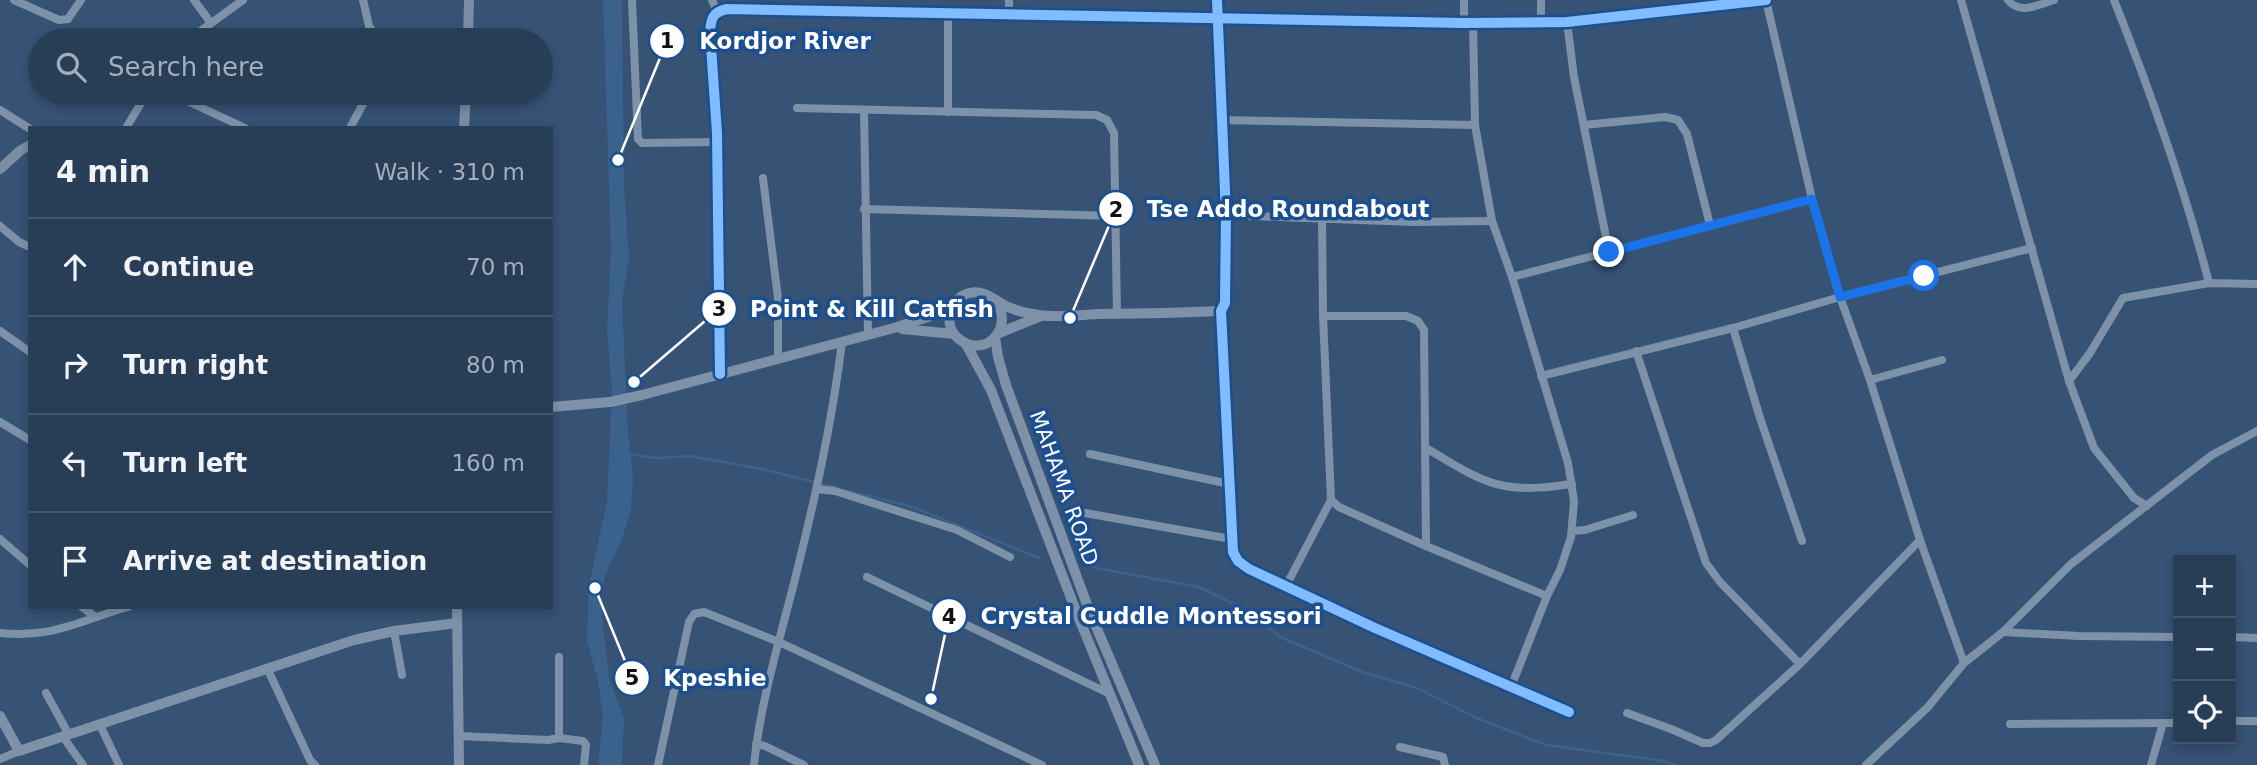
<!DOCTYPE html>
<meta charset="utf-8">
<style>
body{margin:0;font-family:"DejaVu Sans",sans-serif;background:#344961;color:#f1f3f6}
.controls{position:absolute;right:21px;bottom:21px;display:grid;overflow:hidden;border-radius:0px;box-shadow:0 4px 10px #0003}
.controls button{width:63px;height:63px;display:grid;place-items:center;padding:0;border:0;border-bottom:2px solid #44576d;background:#283e57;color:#f1f3f6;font:35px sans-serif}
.stop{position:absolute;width:21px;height:21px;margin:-16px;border:5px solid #1a73e8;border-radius:50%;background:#fff}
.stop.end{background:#1a73e8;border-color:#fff;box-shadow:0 2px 7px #0008}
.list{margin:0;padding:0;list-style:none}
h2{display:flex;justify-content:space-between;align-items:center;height:91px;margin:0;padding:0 28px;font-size:30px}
h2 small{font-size:23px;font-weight:400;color:#a5aeba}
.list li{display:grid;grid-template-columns:46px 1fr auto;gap:21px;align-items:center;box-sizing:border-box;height:98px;padding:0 28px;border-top:2px solid #44576d}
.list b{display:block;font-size:26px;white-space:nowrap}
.list em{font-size:23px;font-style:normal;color:#a5aeba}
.icon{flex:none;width:38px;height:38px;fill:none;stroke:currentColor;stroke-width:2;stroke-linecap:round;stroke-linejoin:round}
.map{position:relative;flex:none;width:2257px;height:765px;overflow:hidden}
.search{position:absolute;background:#283e57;box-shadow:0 4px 10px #0003;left:28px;top:28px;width:525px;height:77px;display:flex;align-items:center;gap:18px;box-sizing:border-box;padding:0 24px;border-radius:38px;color:#a5aeba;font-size:26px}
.panel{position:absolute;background:#283e57;box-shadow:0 4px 10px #0003;left:28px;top:126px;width:525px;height:483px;border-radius:0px}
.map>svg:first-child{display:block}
.water{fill:#3b618d}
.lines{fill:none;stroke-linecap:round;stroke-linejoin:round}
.stream{stroke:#3b618d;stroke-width:2.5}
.minor{stroke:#7d92a8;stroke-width:8}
.tertiary{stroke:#7d92a8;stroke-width:10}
.secondary{stroke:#798da4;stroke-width:10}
.cycleway-casing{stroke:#1b4f8f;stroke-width:15}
.cycleway{stroke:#80bcff;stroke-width:10}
.route{stroke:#1a73e8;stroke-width:9}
.labels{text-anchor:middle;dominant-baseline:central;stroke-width:7;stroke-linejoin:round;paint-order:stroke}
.street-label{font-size:21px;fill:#fff;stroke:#1b4f8f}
.leader{fill:none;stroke:#fff;stroke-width:2.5}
.callout-dot{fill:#fff;stroke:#1b4f8f;stroke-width:2.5}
.mark-label{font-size:21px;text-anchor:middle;font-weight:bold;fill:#111}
.callout-label{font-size:23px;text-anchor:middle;font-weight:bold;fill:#fff;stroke:#1b4f8f;stroke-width:7;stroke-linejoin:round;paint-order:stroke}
</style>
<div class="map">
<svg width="2257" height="765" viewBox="0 0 2257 765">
<rect width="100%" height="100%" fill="#365274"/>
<path class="water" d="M 603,0 L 622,0 L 624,186 L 629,258 L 622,301 L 628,432 L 633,476 L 631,510 L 621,542 L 608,568 L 600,595 L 609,678 L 624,718 L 622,765 L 598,765 L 603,717 L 598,681 L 587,641 L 589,584 L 607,502 L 612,390 L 607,332 L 611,249 Z"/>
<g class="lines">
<g class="stream">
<path d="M 628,454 L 655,458 L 690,456 L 762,469 L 814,482"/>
<path d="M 821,484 L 835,487"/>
<path d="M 844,490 L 913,507 L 1039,558"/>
<path d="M 1091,567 L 1199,587 L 1249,611 L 1280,637 L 1362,672 L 1417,688 L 1474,717 L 1546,745 L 1664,761 L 1675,765"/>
</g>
<g class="minor">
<path d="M 14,0 L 59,20 L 68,19 L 81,0"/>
<path d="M 194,0 L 211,23"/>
<path d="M 363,0 L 369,26 L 378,40"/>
<path d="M 632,0 L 638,139 L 642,143 L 717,142"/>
<path d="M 712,0 L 717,11"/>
<path d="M 1766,0 L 1812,199 L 1840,297 L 1870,380 L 1920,540 L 1964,663"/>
<path d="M 1961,0 L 2069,381 L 2094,448 L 2134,498 L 2147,506"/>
<path d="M 2008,0 C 2019,15 2038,5 2054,0"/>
<path d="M 2114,0 C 2151,93 2184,186 2209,283"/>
<path d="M 948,12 L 948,112"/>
<path d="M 1009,13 L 1009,0"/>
<path d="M 1541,22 L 1541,0"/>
<path d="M 1567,22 L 1574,77 L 1609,252"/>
<path d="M 1464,23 L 1464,0"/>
<path d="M 1473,23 L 1475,125 L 1492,221 L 1512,277 L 1568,463 L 1574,501 L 1571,537 L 1560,570 L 1547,596 L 1511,687"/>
<path d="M 188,40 L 243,0"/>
<path d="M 170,93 L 245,128"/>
<path d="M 797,108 L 1096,115 L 1107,120 L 1114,133 L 1117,314"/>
<path d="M 0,110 L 30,129"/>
<path d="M 864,110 L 868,335"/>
<path d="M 1220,120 L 1475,125"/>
<path d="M 1584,125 L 1665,117 L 1678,120 L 1687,134 L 1710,225"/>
<path d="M 126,128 L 147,93"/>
<path d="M 350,128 L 369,93"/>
<path d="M 763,178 L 778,298 L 778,359"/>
<path d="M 864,209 L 1116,216"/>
<path d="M 1226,215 L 1414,222 L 1492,221"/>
<path d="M 1322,218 L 1323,316 L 1331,500 L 1339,507 L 1426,546 L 1547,596"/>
<path d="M 0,226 L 19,242 L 30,247"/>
<path d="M 1512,277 L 1812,199"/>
<path d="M 1221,311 L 1231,539 C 1233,554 1237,560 1249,569 L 1375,628 L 1569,712"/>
<path d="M 1323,316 L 1406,316 L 1418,321 L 1424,330 L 1426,546"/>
<path d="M 1733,328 L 1760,418 L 1802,541"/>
<path d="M 0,331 L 30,352"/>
<path d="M 1636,351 L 1706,563 L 1720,582 L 1800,664"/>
<path d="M 720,374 L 717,133 L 710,32 C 711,18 713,12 727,9 L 1464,23 L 1567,22 L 1766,0"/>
<path d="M 1541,376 L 1733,328 L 1840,297 L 2032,248"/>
<path d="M 1870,380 L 1942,360"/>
<path d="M 2069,381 L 2090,353 L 2123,298 L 2209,283 L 2257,284"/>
<path d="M 0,422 L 30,440"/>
<path d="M 1426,448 C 1450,462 1477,481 1505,486 C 1527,490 1550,487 1572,484"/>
<path d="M 1090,454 L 1229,484"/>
<path d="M 817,489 L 835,491 L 957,530 L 1010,557"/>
<path d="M 1085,513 L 1231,539"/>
<path d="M 1572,531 L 1585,530 L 1633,515"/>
<path d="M 0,539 L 30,565"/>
<path d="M 867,577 L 1110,694"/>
<path d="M 1286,586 L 1331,500"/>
<path d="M 82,607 L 94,616"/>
<path d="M 394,631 L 402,675"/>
<path d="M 2003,632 L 2079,636 L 2178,637"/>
<path d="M 0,633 C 51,639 81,620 128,607"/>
<path d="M 2231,637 L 2257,638"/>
<path d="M 268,670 L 310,760 L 315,765"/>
<path d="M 46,693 L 69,735"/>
<path d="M 1627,713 L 1671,729 L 1703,743 L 1710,743 L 1716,740 L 1800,664 L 1920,540"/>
<path d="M 2231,721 L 2257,721"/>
<path d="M 2010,724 L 2178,723"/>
<path d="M 100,725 L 119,765"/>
<path d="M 459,736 L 548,740 L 559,738 L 583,741 L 586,745 L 584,765"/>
<path d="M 63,737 L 83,765"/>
<path d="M 559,738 L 559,657"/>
<path d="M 756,744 L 765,746 L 804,765"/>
<path d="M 1400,747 L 1443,757 L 1445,765"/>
<path d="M 0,759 L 19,751"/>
<path d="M 658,765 L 689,622 L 694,614 L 704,612 L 779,642 L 1042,765"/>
<path d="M 754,765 C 760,704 779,642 794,583 C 814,503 832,424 842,342"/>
<path d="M 1866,765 L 1928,707 L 1964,663 L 2003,632 L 2071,564 L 2212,455 L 2257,431"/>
<path d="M 2151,765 L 2163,723"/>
</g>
<g class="tertiary">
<path d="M 996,300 C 1015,330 984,359 959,339 C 942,326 949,298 969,293 C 985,289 995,301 1008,307 C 1018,311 1029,314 1039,315 C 1058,318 1079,315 1098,314 C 1139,314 1180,313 1221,311 L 1225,303 L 1226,215 L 1217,0"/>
<path d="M 902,329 L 954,334"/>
<path d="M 999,333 L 1041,316"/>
<path d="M 995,337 L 998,357 L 1006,385 L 1089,610 L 1155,765"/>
<path d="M 966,344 L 991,390 L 1076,611 L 1139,765"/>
<path d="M 551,407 L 610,402 L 642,395 L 894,328 L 934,315 L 953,305"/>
<path d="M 457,607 L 459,765"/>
<path d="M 0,716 L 19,751 L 354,640 L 394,631 L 457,623"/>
</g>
<g class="secondary">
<path d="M 468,40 L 469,0"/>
<path d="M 464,128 L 466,93"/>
<path d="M 0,169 L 21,150 L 30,145"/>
</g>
<defs>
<g id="cycleway">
<path d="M 1217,0 L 1226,215 L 1225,303 L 1221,311 L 1233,552 L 1238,561 L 1249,569 L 1375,628 L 1569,712"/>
<path d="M 720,374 L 717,133 L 710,32 C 711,18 713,12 727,9 L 1464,23 L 1567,22 L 1766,0"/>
</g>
</defs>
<use href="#cycleway" class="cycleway-casing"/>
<use href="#cycleway" class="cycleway"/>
</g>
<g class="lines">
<path class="route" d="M 1609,252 L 1812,199 L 1840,297 L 1924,276"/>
</g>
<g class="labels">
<g class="street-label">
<text transform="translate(1064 488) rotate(70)">MAHAMA ROAD</text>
</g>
</g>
<path class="leader" d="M618 160L667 41M1070 318L1116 209M634 382L719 309M931 699L949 616M595 588L632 678"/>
<g class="callout-dot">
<circle cx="618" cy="160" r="7"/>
<circle cx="1070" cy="318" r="7"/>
<circle cx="634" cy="382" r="7"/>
<circle cx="931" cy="699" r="7"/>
<circle cx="595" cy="588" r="7"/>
<circle cx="667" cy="41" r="18"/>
<circle cx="1116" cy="209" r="18"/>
<circle cx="719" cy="309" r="18"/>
<circle cx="949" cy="616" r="18"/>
<circle cx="632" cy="678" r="18"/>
</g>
<g class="mark-label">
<text x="667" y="48">1</text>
<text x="1116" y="217">2</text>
<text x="719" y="316">3</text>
<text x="949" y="624">4</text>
<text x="632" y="685">5</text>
</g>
<g class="callout-label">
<text x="785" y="49">Kordjor River</text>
<text x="1288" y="217">Tse Addo Roundabout</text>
<text x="872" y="317">Point &amp; Kill Catfish</text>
<text x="1151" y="624">Crystal Cuddle Montessori</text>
<text x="715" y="686">Kpeshie</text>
</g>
</svg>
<div class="controls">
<button>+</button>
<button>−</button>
<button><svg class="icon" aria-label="locate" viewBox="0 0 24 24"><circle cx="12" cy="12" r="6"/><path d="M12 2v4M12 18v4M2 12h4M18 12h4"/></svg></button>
</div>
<div class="stop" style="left:1924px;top:276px"></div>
<div class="stop end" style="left:1609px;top:252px"></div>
<div class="search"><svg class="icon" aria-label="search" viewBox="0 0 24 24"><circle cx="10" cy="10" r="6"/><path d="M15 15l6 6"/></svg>Search here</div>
<section class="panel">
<h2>4 min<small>Walk · 310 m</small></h2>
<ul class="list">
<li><svg class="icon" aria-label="ahead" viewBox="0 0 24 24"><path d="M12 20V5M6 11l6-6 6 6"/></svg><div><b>Continue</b></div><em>70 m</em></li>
<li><svg class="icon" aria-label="right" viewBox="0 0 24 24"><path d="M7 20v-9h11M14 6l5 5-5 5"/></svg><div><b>Turn right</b></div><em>80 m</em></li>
<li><svg class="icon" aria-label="left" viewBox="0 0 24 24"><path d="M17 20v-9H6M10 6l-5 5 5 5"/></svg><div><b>Turn left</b></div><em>160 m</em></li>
<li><svg class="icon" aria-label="arrive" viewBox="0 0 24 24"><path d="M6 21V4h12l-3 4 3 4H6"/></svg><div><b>Arrive at destination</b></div></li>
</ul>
</section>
</div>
